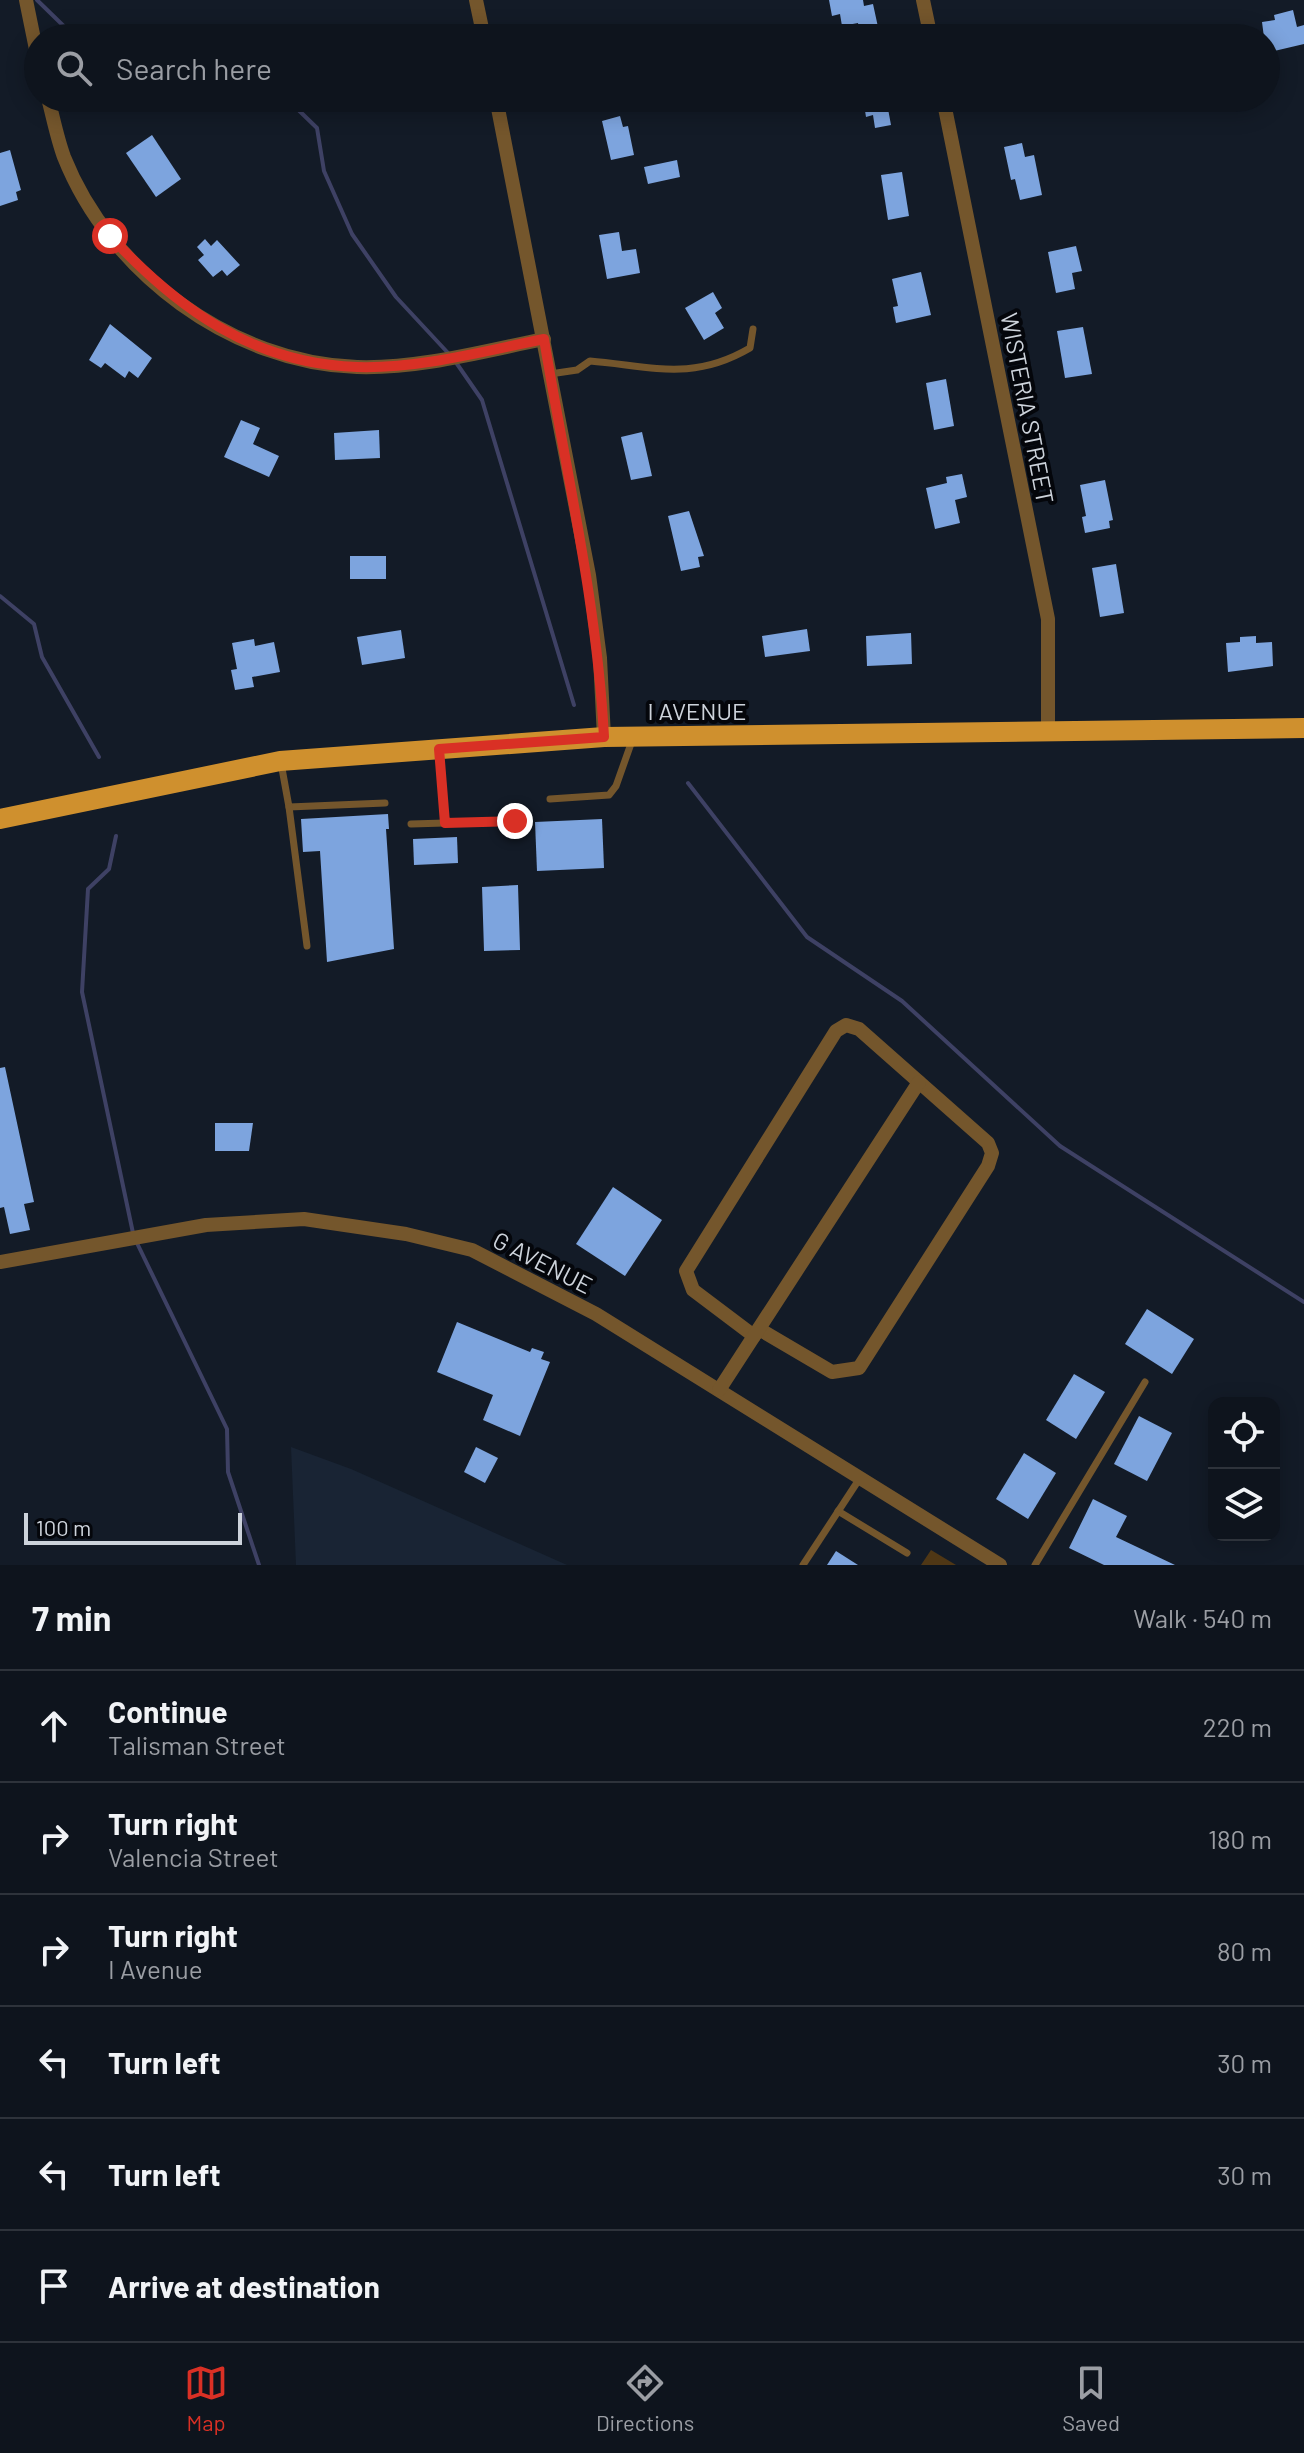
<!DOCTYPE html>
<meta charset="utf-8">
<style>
body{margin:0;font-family:Barlow,sans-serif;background:#1c212a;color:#f1f3f6}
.controls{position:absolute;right:24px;bottom:24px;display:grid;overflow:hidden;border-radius:16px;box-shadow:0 4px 20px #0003}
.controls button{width:72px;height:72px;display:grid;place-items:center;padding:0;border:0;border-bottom:2px solid #2e333b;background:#0e141d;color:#f1f3f6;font:40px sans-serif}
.scale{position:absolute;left:24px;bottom:20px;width:218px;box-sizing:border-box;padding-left:8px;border:4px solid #cdd3db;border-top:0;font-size:22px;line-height:28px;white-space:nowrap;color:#cdd3db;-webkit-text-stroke:6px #04060b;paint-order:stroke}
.stop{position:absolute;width:24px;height:24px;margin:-18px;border:6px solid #d93025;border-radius:50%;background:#fff}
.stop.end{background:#d93025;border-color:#fff;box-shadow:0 2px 8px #0008}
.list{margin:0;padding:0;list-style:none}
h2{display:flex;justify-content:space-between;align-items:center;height:104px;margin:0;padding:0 32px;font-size:34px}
h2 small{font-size:26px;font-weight:400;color:#9b9ea4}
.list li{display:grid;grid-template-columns:52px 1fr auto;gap:24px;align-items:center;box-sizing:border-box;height:112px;padding:0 32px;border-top:2px solid #2e333b}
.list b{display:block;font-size:30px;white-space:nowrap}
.list p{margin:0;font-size:26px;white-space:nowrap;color:#9b9ea4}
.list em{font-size:26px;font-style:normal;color:#9b9ea4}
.icon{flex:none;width:44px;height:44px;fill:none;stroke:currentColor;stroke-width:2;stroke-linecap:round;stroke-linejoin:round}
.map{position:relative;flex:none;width:1304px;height:1565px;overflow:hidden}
.search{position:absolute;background:#0e141d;box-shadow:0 4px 20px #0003;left:24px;right:24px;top:24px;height:88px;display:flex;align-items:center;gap:20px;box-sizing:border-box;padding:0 28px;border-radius:44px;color:#9b9ea4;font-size:30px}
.sheet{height:776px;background:#0e141d}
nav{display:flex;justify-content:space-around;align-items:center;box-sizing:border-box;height:112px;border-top:2px solid #2e333b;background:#0e141d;font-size:22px;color:#9b9ea4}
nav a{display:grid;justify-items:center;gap:4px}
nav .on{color:#d93025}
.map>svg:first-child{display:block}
.built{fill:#192434}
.green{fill:#4f3715}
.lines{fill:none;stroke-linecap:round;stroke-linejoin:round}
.stream{stroke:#3e4164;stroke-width:4}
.building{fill:#7da4de}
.lane{stroke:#74562c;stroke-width:7}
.street{stroke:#74562c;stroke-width:14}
.primary{stroke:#cf902e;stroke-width:20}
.route{stroke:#d93025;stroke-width:10}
.labels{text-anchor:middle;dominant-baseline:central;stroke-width:8;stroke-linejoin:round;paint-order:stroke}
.street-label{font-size:24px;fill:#cdd3db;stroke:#04060b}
</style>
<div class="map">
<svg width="1304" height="1565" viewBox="0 0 1304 1565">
<rect width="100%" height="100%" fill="#131b27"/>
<path class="built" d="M 291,1447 L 351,1469 L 567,1565 L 296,1565 Z"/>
<path class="green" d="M 931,1550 L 956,1565 L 921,1565 Z"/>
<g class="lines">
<g class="stream">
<path d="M 37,0 L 76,38"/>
<path d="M 286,98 L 317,128 L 324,171 L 352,234 L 396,297 L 449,354"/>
<path d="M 455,361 L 482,400 L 574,705"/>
<path d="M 0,596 L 34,624 L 42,657 L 99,757"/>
<path d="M 688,783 L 807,937 L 902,1001 L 1060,1146 L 1304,1302"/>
<path d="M 116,836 L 109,869 L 88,889 L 82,992 L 133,1233"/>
<path d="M 136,1241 L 227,1429 L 228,1472 L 259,1565"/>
</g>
</g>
<g class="building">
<path d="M 829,0 L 863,0 L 864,6 L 873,4 L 878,27 L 859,30 L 858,23 L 842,26 L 840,14 L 832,16 Z"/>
<path d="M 1293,10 L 1297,27 L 1304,25 L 1304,44 L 1266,53 L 1262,22 L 1275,20 L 1274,15 Z"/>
<path d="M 863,98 L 886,98 L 891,125 L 875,128 L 873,115 L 866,117 Z"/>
<path d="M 620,116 L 623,127 L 628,126 L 634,155 L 611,160 L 602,121 Z"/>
<path d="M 152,135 L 181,179 L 156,197 L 126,153 Z"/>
<path d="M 1022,143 L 1025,157 L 1034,155 L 1042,195 L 1020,200 L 1015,179 L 1011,180 L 1004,147 Z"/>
<path d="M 10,150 L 21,190 L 16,192 L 18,200 L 0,206 L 0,153 Z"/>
<path d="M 677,160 L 680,177 L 648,184 L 644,167 Z"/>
<path d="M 902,172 L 909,216 L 888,220 L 881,175 Z"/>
<path d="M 619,232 L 622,251 L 636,249 L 640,273 L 607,279 L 599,235 Z"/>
<path d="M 205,239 L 211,246 L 217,240 L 240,265 L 227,276 L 222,270 L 213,277 L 198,260 L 204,255 L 197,247 Z"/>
<path d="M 1076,246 L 1082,271 L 1072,273 L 1075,289 L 1056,293 L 1048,252 Z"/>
<path d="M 921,272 L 931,315 L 896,323 L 893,307 L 898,306 L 892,279 Z"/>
<path d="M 713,292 L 722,308 L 715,313 L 724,328 L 704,340 L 685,308 Z"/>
<path d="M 110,324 L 152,358 L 138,378 L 129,371 L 125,378 L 105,363 L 101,368 L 89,360 Z"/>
<path d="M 1083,327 L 1092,374 L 1065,378 L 1057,331 Z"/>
<path d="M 946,379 L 954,426 L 934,430 L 926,383 Z"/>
<path d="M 241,420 L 260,428 L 253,444 L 279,456 L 269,477 L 224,457 Z"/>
<path d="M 379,430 L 380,458 L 335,460 L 334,433 Z"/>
<path d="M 642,432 L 652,476 L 631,480 L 621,437 Z"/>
<path d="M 962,474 L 967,497 L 955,500 L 960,523 L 935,529 L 926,488 L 947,483 L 946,477 Z"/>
<path d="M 1105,480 L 1113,520 L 1109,521 L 1110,528 L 1085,533 L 1082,517 L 1086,516 L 1080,485 Z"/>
<path d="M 689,511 L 704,556 L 698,557 L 700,567 L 681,571 L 668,516 Z"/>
<rect x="350" y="556" width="36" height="23"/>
<path d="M 1116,564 L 1124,613 L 1100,617 L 1092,568 Z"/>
<path d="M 807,629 L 810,651 L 765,657 L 762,636 Z"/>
<path d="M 401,630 L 405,658 L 362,665 L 357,637 Z"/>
<path d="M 911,633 L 912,664 L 867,666 L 866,636 Z"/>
<path d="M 1256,636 L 1256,643 L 1272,642 L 1273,666 L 1228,672 L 1226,643 L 1240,642 L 1240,637 Z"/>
<path d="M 254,639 L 255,646 L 274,642 L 280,672 L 252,677 L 254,687 L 235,690 L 231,670 L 237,669 L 232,643 Z"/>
<path d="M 388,814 L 389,829 L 386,829 L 394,949 L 327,962 L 320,851 L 303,852 L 301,819 Z"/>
<path d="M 602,819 L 604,868 L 537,871 L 535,822 Z"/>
<path d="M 457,837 L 458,863 L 414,865 L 413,839 Z"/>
<path d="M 518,885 L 520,950 L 484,951 L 482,887 Z"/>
<path d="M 5,1067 L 34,1202 L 24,1204 L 30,1230 L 10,1234 L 4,1207 L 0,1208 L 0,1068 Z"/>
<path d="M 215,1123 L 253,1123 L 249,1151 L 215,1151 Z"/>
<path d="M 613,1187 L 662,1220 L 625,1276 L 576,1244 Z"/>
<path d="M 1147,1309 L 1194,1339 L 1172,1374 L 1125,1344 Z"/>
<path d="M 457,1322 L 530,1352 L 532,1348 L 544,1352 L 541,1359 L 550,1362 L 520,1436 L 483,1420 L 493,1395 L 437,1372 Z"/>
<path d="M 1074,1374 L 1105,1392 L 1076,1439 L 1046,1420 Z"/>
<path d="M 1139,1416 L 1172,1433 L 1147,1481 L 1114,1464 Z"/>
<path d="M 476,1447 L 498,1458 L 485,1483 L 464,1472 Z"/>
<path d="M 1024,1453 L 1056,1473 L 1028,1519 L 996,1499 Z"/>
<path d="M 1093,1499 L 1127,1516 L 1116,1537 L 1175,1565 L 1104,1565 L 1069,1548 Z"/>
<path d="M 836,1551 L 858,1565 L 827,1565 Z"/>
</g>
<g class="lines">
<g class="lane">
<path d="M 550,374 L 577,370 L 590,361 C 651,366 692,382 750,348 L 753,329"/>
<path d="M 439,751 L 445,823 L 515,821"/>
<path d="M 281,763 L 289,807 L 385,803"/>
<path d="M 550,799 L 609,795 L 616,786 L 633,738"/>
<path d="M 289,807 L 307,946"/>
<path d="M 411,824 L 445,823"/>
<path d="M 838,1511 L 907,1553"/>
<path d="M 803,1565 L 860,1478"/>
<path d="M 1035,1565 L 1145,1382"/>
</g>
<g class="street">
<path d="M 26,0 L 38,59"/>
<path d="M 476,0 L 484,38"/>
<path d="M 923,0 L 931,38"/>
<path d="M 48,98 C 53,117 57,138 64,157 C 110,273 232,363 357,367 C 419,369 484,351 544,339"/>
<path d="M 496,98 L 589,575 L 600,658 L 604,737"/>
<path d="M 943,98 L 1048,619 L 1048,730"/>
<path d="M 0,1262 L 206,1225 L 304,1219 L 406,1234 L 472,1250 L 596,1314 L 1000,1565"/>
<path d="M 754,1336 L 693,1290 L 686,1271 L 836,1031 L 846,1025 L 859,1029 L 988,1143 L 992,1153 L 988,1166 L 859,1368 L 832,1372 L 759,1329"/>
<path d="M 719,1390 L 919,1082"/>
</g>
<path class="primary" d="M 0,819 L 280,761 L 604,737 L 1304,728"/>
</g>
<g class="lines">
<path class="route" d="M 110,236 C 177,308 253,364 357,367 C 419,369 484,351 544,339 C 566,472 597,602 604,737 L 439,749 L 445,823 L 515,821"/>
</g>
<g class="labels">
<g class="street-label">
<text transform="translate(1028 408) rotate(79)">WISTERIA STREET</text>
<text x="697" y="710">I AVENUE</text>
<text transform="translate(543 1262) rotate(27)">G AVENUE</text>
</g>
</g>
</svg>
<div class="controls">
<button><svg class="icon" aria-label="locate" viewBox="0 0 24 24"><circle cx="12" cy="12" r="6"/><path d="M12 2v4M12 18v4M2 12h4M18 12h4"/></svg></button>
<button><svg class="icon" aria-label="layers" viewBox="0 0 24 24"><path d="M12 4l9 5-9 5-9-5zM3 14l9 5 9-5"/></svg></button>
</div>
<div class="scale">100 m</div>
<div class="stop" style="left:110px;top:236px"></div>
<div class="stop end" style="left:515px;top:821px"></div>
<div class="search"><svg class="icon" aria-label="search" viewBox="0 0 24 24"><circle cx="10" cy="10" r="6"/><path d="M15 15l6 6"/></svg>Search here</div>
</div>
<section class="sheet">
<h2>7 min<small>Walk · 540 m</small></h2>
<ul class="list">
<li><svg class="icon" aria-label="ahead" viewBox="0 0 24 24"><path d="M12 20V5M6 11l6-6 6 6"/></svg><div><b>Continue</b><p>Talisman Street</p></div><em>220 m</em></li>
<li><svg class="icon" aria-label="right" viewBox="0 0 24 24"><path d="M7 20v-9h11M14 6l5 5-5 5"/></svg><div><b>Turn right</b><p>Valencia Street</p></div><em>180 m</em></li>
<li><svg class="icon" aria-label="right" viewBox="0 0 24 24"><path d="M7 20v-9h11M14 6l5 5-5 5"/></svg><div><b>Turn right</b><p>I Avenue</p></div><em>80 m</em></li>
<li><svg class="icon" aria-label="left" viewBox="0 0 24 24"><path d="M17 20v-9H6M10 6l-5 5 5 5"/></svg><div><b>Turn left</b></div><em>30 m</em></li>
<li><svg class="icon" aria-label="left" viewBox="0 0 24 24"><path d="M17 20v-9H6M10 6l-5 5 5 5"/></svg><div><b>Turn left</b></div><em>30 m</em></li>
<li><svg class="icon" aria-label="arrive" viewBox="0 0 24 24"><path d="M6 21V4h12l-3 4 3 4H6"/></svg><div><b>Arrive at destination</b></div></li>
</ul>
</section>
<nav>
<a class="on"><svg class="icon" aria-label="map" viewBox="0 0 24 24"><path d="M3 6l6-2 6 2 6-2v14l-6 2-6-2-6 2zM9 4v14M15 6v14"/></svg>Map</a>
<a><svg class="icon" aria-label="directions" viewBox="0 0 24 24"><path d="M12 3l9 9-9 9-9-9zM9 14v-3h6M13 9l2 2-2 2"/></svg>Directions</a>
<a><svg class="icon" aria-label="saved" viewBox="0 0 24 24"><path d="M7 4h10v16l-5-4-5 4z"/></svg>Saved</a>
</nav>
